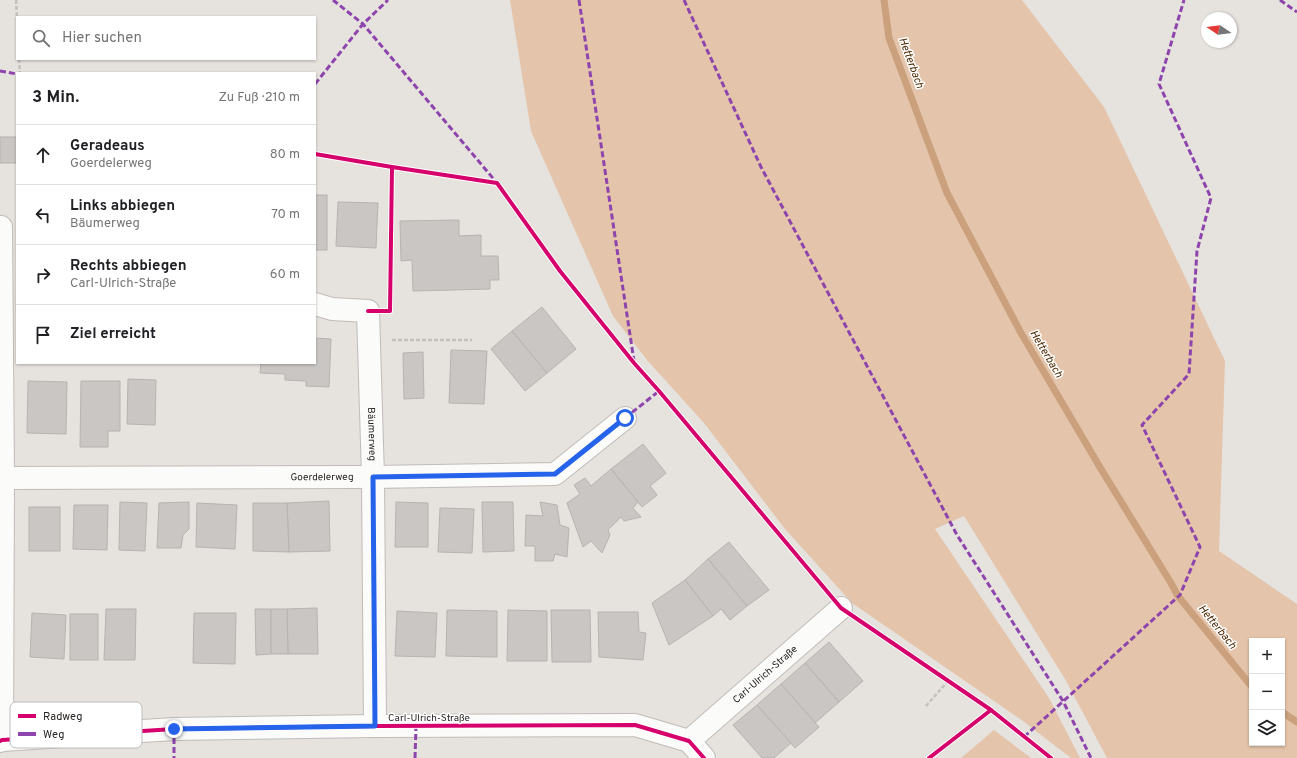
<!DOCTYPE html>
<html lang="de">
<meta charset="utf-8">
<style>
body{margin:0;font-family:Overpass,sans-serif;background:#f2f2f2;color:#202124}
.controls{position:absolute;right:12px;bottom:12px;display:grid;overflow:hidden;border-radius:0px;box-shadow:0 1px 3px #0004}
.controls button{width:36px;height:36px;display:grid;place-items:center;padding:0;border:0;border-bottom:1px solid #e0e0e0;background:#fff;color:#202124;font:20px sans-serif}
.compass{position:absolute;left:1201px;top:12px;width:36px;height:36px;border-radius:50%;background:#fff;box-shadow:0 1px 3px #0004;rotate:283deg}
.stop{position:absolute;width:12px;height:12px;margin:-9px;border:3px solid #2563eb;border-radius:50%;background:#fff}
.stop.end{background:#2563eb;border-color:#fff;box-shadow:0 1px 4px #0008}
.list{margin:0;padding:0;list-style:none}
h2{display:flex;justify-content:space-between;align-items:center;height:52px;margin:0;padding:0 16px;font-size:17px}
h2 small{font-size:13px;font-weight:400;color:#757577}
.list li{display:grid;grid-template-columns:26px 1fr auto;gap:12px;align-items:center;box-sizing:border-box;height:60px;padding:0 16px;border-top:1px solid #e0e0e0}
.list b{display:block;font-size:15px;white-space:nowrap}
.list p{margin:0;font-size:13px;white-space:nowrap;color:#757577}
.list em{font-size:13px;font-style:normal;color:#757577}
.icon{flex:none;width:22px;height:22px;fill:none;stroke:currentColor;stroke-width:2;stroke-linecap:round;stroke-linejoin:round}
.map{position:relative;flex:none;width:1297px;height:758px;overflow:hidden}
.search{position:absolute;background:#fff;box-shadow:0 1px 3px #0004;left:16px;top:16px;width:300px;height:44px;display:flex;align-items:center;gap:10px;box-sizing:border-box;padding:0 14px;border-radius:0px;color:#757577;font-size:15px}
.panel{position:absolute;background:#fff;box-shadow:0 1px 3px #0004;left:16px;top:72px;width:300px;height:292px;border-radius:0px}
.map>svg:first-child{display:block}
.green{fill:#e4c4aa;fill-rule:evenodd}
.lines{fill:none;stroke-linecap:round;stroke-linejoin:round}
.stream{stroke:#caa07d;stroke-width:7}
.building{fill:#c9c6c4;stroke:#b6b3b0}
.street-casing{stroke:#c0bcb9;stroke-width:24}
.path{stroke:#c3c1c0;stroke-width:2.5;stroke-dasharray:4 2;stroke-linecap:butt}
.street{stroke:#fbfbfa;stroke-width:22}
.quiet{stroke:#8e44ad;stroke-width:3;stroke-dasharray:6 3;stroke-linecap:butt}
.cycleway-casing{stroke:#fff;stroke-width:6}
.cycleway{stroke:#d6006c;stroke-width:4}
.route{stroke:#2563eb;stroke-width:5}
.labels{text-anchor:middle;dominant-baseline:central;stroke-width:3;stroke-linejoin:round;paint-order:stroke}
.street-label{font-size:10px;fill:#272422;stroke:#fff}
.water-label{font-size:11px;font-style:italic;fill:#4d2700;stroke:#fff}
.key{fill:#fff;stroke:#bebdbd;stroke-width:1}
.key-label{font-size:11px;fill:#272422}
</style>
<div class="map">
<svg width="1297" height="758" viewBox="0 0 1297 758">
<rect width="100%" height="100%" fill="#e6e2de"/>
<g class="green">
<path d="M 510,0 L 1022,0 L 1104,107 L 1225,361 L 1219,551 L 1297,604 L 1297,758 L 1107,758 L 1065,679 L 964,516 L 935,529 L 1049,698 L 1080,758 L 1071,758 L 1023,721 L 852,603 L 785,529 L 704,423 L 647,360 L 613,316 L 531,131 ZM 1252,641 L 1282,641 L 1282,743 L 1252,743 Z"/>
<path d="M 994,730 L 1031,758 L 961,758 Z"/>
</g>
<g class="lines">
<g class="stream">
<path d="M 884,0 L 889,38 L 947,193 L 1021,333 L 1101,469 L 1171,583 L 1178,596 L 1252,687"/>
<path d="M 1282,712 L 1297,722"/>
</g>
</g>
<g class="building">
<rect x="0" y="137" width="17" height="26"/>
<rect x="315" y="195" width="12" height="55"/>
<path d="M 338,202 L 378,203 L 376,248 L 336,246 Z"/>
<path d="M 459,220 L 459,236 L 481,235 L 481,256 L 498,256 L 499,280 L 490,280 L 490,289 L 413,291 L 412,260 L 401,261 L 400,221 Z"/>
<path d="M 542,307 L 576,349 L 547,373 L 512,331 Z"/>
<path d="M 512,331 L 547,373 L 525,391 L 491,349 Z"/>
<path d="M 315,338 L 331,339 L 329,387 L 306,386 L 306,381 L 285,380 L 285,374 L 260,373 L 261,363 L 315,363 Z"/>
<path d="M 451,350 L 487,351 L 484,404 L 449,403 Z"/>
<path d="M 423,352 L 424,398 L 404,399 L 403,353 Z"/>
<path d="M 128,379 L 156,380 L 155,425 L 127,424 Z"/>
<path d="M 28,381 L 67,382 L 66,434 L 27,433 Z"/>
<path d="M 81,381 L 120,381 L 120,431 L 108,431 L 108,447 L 80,447 Z"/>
<path d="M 643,444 L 666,473 L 650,486 L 657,495 L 642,507 L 611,469 Z"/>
<path d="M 611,469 L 638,502 L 633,508 L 641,517 L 624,521 L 621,517 L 608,530 L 610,535 L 602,553 L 591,541 L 583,547 L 567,503 L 580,494 L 574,485 L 585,478 L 591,486 Z"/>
<path d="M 329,501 L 330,551 L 289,552 L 287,503 Z"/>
<path d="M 120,502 L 147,503 L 145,551 L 119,550 Z"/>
<path d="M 189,502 L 189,529 L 183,535 L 181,548 L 157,548 L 159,503 Z"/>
<path d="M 396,502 L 428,503 L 428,547 L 395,547 Z"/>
<path d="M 482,502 L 513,502 L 514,551 L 483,552 Z"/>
<path d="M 540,502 L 557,505 L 560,525 L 569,528 L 567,557 L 555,554 L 553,561 L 535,561 L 535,546 L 525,546 L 526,515 L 543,516 Z"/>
<path d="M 197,503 L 237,505 L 235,549 L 196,547 Z"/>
<path d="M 253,503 L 287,503 L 289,552 L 253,551 Z"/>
<path d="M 74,505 L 108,505 L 107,550 L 73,549 Z"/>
<rect x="29" y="507" width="31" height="44"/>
<path d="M 440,508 L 474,509 L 472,553 L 438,552 Z"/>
<path d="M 729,542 L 769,590 L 747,606 L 708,559 Z"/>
<path d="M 708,559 L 747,606 L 730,620 L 721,609 L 713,616 L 685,580 Z"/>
<path d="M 685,580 L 713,616 L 669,645 L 652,603 Z"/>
<path d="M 317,608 L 318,654 L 288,654 L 287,609 Z"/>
<path d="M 106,609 L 136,609 L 135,660 L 104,660 Z"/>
<path d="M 255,609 L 271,609 L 271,654 L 256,655 Z"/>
<path d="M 271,609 L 287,609 L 288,654 L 271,654 Z"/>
<path d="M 447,610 L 497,611 L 497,657 L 446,656 Z"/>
<path d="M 508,610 L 547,611 L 547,661 L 507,661 Z"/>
<path d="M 551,610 L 590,610 L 591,662 L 552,662 Z"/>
<path d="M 397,611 L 437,613 L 435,657 L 395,656 Z"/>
<path d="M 598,612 L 638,612 L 639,632 L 646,633 L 643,660 L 599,657 Z"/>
<path d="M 32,613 L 66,615 L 64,659 L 30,657 Z"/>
<path d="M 194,613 L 236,613 L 235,664 L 193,663 Z"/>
<rect x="70" y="614" width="28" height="46"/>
<path d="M 829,642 L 863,681 L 839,702 L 805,663 Z"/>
<path d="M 805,663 L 839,702 L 815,723 L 781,684 Z"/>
<path d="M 781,684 L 819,727 L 795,748 L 757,705 Z"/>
<path d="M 757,705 L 791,743 L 774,758 L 762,758 L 733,725 Z"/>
</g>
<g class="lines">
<defs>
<g id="street">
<path d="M 1,227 L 3,478 L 2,740"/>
<path id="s1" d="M 315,304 L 332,309 L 368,311 L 373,477 L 375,726"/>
<path id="s2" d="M 0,478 L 373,477 L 555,474 L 625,418"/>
<path d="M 0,741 L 2,740 L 174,729 L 375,726 L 635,725 L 689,741 L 704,758"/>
<path id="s3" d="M 689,741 L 841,608"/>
</g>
</defs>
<use href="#street" class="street-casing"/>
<g class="path">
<path d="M 16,0 L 17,20"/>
<path d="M 19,59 L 20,73"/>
<path d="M 392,340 L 472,340"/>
<path d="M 926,706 L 948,681"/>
</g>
<use href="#street" class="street"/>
<g class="quiet">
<path d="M 333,0 L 363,24 L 497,183"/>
<path d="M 579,0 L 634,361"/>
<path d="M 684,0 L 761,167 L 957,535 L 1063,701 L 1091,758"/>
<path d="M 1280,0 L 1297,12"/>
<path d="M 0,71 L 17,74"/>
<path d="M 315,84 L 363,24 L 388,0"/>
<path d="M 625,418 L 659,391"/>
<path d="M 174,729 L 174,758"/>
<path d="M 1024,737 L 1180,595 L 1200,547 L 1142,425 L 1189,374 L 1197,251 L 1211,198 L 1159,84 L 1184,0"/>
<path d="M 415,758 L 416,726"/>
</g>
<defs>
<g id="cycleway">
<path d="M 315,154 L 392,167 L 497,183 L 560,271 L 634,363 L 659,391 L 841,608 L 991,710 L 1051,758"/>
<path d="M 368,311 L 390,311 L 392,167"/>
<path d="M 0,741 L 2,740 L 174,729 L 375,726 L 635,725 L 689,741 L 704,758"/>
<path d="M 929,758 L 991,710"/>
</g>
</defs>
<use href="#cycleway" class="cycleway-casing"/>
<use href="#cycleway" class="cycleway"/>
</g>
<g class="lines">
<path class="route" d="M 174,729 L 375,726 L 373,477 L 555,474 L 625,418"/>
</g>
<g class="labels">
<g class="street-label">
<text stroke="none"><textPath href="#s1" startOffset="177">Bäumerweg</textPath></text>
<text stroke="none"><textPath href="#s2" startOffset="322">Goerdelerweg</textPath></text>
<text stroke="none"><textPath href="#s3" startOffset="101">Carl-Ulrich-Straße</textPath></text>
<text x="429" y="718">Carl-Ulrich-Straße</text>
</g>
<g class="water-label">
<text transform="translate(911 63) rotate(70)">Hetterbach</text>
<text transform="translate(1046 354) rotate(59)">Hetterbach</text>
<text transform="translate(1217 627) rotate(51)">Hetterbach</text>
</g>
</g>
<rect x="10" y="702" width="132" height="46" rx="6" class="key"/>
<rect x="18" y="714" width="18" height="4" fill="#d6006c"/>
<rect x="18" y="732" width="18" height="4" fill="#8e44ad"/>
<g class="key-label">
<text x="43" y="720">Radweg</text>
<text x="43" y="738">Weg</text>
</g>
</svg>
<div class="controls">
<button>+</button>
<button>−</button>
<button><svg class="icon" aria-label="layers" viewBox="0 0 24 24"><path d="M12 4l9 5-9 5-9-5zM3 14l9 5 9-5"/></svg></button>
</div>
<svg class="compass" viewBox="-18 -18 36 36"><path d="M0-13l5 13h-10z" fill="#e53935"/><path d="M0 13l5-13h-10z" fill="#757577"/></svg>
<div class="stop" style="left:625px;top:418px"></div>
<div class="stop end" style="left:174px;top:729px"></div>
<div class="search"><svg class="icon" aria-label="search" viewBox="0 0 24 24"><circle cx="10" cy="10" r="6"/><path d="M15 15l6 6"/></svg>Hier suchen</div>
<section class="panel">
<h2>3 Min.<small>Zu Fuß · 210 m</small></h2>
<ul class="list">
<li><svg class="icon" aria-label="ahead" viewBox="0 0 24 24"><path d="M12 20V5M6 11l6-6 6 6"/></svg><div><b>Geradeaus</b><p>Goerdelerweg</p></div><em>80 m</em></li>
<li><svg class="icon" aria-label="left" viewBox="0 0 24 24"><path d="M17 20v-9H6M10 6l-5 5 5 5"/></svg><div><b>Links abbiegen</b><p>Bäumerweg</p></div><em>70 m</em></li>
<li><svg class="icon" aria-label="right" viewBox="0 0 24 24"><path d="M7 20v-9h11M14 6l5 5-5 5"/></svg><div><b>Rechts abbiegen</b><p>Carl-Ulrich-Straße</p></div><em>60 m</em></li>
<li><svg class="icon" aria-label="arrive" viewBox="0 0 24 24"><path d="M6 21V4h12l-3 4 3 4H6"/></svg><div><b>Ziel erreicht</b></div></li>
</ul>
</section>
</div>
